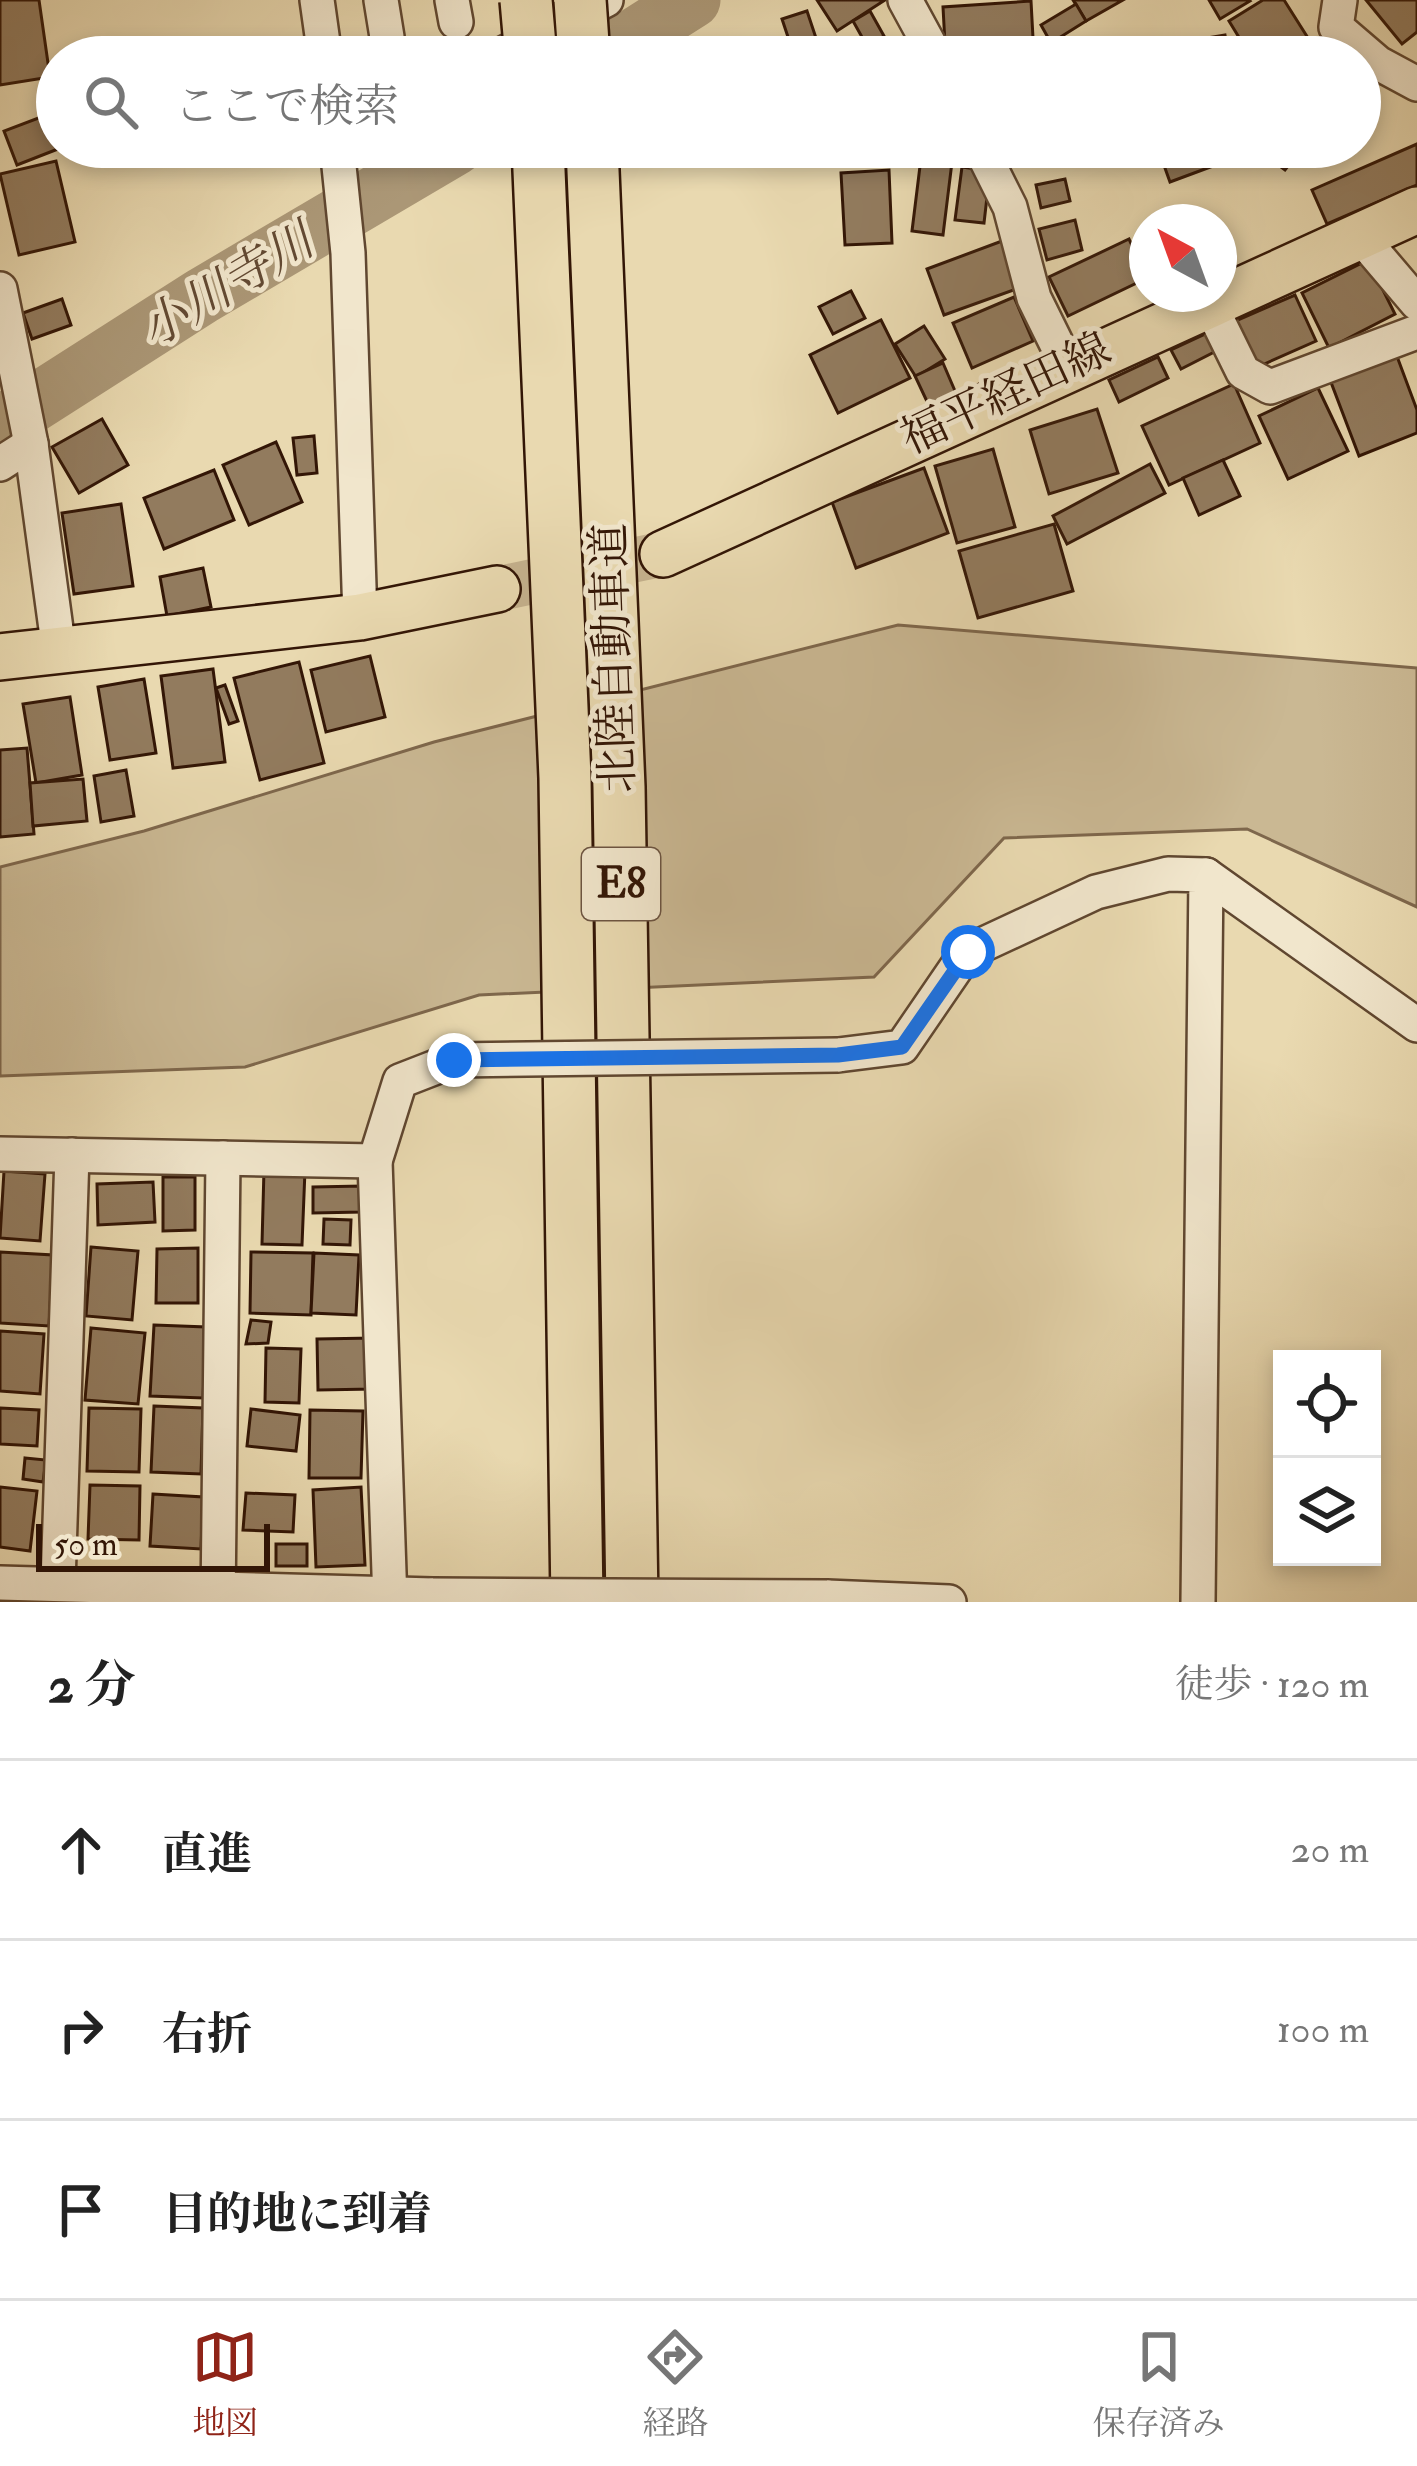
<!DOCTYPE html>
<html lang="ja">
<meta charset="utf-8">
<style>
body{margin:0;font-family:"IM FELL Double Pica","Noto Serif JP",serif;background:#f2f2f2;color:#222}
.controls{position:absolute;right:36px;bottom:36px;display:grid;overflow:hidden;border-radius:0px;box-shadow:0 6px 18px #0003}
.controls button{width:108px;height:108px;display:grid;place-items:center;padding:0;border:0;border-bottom:3px solid #e0e0e0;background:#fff;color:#222;font:60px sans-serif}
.compass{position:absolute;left:1129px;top:204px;width:108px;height:108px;border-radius:50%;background:#fff;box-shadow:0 6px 18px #0003;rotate:319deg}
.scale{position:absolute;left:36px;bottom:30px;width:234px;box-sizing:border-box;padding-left:12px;border:6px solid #331606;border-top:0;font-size:33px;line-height:42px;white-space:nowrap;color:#331606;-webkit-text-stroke:9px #f1e6cc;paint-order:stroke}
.stop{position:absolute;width:36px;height:36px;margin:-27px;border:9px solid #1a73e8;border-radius:50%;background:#fff}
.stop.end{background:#1a73e8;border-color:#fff;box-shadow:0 3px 12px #0008}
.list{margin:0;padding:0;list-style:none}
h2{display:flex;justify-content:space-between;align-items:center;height:156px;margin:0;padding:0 48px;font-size:51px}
h2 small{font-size:39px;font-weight:400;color:#767676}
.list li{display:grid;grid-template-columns:78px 1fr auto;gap:36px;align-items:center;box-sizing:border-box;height:180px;padding:0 48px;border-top:3px solid #e0e0e0}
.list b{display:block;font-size:45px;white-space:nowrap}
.list em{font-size:39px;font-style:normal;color:#767676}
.icon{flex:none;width:66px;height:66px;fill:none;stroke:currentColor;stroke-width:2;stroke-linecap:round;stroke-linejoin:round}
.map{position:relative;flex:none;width:1417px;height:1602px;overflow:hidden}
.search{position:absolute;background:#fff;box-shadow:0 6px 18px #0003;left:36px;right:36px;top:36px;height:132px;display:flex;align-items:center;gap:30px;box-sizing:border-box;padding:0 42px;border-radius:66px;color:#767676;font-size:45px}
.sheet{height:696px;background:#fff}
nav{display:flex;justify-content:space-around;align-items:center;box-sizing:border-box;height:168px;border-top:3px solid #e0e0e0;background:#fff;font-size:33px;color:#767676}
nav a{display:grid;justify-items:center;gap:6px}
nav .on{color:#8f2418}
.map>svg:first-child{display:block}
.green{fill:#cab893;stroke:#7e674c;stroke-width:3}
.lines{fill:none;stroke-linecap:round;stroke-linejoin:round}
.river{stroke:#ab9776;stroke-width:57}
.building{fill:#927b5e;stroke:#331606;stroke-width:3}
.major-tunnel{stroke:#c5b28e;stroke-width:45;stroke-dasharray:45 22;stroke-linecap:butt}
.minor-casing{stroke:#604730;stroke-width:38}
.major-casing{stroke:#331606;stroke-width:50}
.highway-casing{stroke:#331606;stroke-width:56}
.minor{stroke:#f1e6cc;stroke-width:33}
.major{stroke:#e9d9b0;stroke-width:45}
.highway{stroke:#e9d9b0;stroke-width:51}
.minor-bridge-casing{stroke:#604730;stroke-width:38;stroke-linecap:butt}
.highway-bridge-casing{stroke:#331606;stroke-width:56;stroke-linecap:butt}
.minor-bridge{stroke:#f1e6cc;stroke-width:33}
.highway-bridge{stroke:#e9d9b0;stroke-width:51}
.route{stroke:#1a73e8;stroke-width:15}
.labels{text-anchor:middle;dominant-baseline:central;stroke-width:10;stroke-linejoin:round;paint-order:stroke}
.shield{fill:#f1e6cc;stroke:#6c5441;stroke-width:3}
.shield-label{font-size:42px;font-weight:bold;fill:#331606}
.street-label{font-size:45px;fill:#331606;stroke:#f1e6cc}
.water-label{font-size:48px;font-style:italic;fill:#634a33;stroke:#f1e6cc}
</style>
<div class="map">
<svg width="1417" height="1602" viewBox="0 0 1417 1602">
<rect width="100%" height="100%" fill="#e9d9b0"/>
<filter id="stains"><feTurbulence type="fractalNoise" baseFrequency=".00167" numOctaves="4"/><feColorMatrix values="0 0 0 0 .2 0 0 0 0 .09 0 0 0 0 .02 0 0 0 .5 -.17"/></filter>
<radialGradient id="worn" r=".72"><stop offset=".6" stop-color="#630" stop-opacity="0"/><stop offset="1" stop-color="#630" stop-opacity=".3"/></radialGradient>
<path class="green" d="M 898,625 L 1417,668 L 1417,907 L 1247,829 L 1004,838 L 874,977 L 479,995 L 245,1067 L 0,1076 L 0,867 L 144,831 L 434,742 Z"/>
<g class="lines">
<g class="river">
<path d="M 602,57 L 692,0"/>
<path d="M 0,425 L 202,296 L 455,147"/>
</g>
</g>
<g class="building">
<path d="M 0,0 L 39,0 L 50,77 L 0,85 Z"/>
<path d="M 817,0 L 885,0 L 837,31 Z"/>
<path d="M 1073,0 L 1123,0 L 1086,21 Z"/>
<path d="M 1209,0 L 1249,0 L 1250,1 L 1220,19 Z"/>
<path d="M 1263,0 L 1284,0 L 1320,57 L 1251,57 L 1229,21 Z"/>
<path d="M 1366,0 L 1417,0 L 1417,32 L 1402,44 Z"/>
<path d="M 1031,1 L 1033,38 L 945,44 L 943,7 Z"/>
<path d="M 1076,4 L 1086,21 L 1051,43 L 1041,25 Z"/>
<path d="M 807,11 L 817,41 L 792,49 L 782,19 Z"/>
<path d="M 870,11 L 884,36 L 867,46 L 853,21 Z"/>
<path d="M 1225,35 L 1229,57 L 1143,57 L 1142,49 Z"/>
<path d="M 57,111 L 57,147 L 63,147 L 17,165 L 4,131 Z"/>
<path d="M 1417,144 L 1417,185 L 1327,224 L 1312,190 Z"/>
<path d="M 1011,147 L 1099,147 L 1097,159 Z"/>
<path d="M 1189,147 L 1207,147 L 1213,166 L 1170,182 L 1161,157 Z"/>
<path d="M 1279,147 L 1300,151 L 1285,170 L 1270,159 Z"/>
<path d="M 921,158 L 952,162 L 943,235 L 912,231 Z"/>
<path d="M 56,161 L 75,242 L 19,255 L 0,174 Z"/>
<path d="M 962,167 L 990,171 L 984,223 L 955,220 Z"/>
<path d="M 889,170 L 892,243 L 845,245 L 841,173 Z"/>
<path d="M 1065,179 L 1070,201 L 1041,208 L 1036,185 Z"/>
<path d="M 1075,220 L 1082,250 L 1047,260 L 1039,229 Z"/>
<path d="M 1129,239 L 1147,278 L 1068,316 L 1049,277 Z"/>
<path d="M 1002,241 L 1019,288 L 944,315 L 927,269 Z"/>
<path d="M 1368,260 L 1395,314 L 1329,348 L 1302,293 Z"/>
<path d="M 851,291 L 865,318 L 833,334 L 819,307 Z"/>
<path d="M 1295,295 L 1316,341 L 1253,369 L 1233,322 Z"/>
<path d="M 1014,297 L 1033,341 L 972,368 L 953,323 Z"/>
<path d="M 62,299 L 71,325 L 32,339 L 23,313 Z"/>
<path d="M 881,320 L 910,378 L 838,413 L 810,355 Z"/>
<path d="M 924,326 L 945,359 L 916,377 L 895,344 Z"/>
<path d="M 1214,330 L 1222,348 L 1181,369 L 1171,350 Z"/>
<path d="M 1395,351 L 1417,410 L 1417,433 L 1359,456 L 1329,377 Z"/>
<path d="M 1158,357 L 1168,378 L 1119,402 L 1109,380 Z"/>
<path d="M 943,363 L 958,398 L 931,410 L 915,376 Z"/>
<path d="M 1234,384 L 1260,443 L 1169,485 L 1142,426 Z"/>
<path d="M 1318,388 L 1348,451 L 1288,479 L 1259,416 Z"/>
<path d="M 1097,409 L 1118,473 L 1049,494 L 1030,430 Z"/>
<path d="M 102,419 L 128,465 L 79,493 L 52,447 Z"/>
<path d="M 314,436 L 317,473 L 297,475 L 293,438 Z"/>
<path d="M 276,442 L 302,502 L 249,525 L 223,465 Z"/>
<path d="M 993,449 L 1015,527 L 957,543 L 935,466 Z"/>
<path d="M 1223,460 L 1240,496 L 1199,515 L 1183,478 Z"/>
<path d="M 1150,464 L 1165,493 L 1067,544 L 1053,516 Z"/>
<path d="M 924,468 L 948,533 L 856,568 L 832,502 Z"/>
<path d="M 214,470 L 234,520 L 164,549 L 144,498 Z"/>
<path d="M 121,504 L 133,586 L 74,594 L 62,513 Z"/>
<path d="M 1054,524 L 1073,591 L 978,618 L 959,551 Z"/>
<path d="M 203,568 L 211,607 L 167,616 L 160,577 Z"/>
<path d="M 370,656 L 385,717 L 326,732 L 311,670 Z"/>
<path d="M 299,662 L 324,763 L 260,780 L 234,678 Z"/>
<path d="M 213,669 L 225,762 L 173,768 L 161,676 Z"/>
<path d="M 144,679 L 156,753 L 110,760 L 98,687 Z"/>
<path d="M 225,685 L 238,721 L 229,724 L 216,688 Z"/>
<path d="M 70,697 L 82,775 L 36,783 L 23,704 Z"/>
<path d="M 27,748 L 34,834 L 0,837 L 0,750 Z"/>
<path d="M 126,770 L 134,816 L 101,822 L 94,776 Z"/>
<path d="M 83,779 L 87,821 L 33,826 L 30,783 Z"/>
<path d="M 264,1169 L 305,1170 L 302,1245 L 262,1244 Z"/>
<path d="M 4,1171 L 45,1174 L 40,1241 L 0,1238 Z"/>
<path d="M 163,1177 L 195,1177 L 195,1230 L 163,1231 Z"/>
<path d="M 153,1182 L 155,1222 L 98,1225 L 97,1184 Z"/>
<path d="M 362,1186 L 362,1212 L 313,1213 L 313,1187 Z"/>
<path d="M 324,1219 L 351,1220 L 350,1245 L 323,1244 Z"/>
<path d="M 91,1247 L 138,1251 L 132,1320 L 86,1316 Z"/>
<path d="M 198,1248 L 198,1303 L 156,1303 L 157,1249 Z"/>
<path d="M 0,1252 L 53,1255 L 49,1326 L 0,1323 Z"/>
<path d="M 251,1252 L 313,1253 L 311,1315 L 250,1313 Z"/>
<path d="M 314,1253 L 359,1255 L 356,1315 L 311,1313 Z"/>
<path d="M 251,1320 L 271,1322 L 268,1343 L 246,1344 Z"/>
<path d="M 154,1325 L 206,1327 L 203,1398 L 150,1396 Z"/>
<path d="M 91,1328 L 145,1333 L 138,1404 L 85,1400 Z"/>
<path d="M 0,1331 L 44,1334 L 40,1394 L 0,1391 Z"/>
<path d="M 373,1338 L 373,1389 L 318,1390 L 317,1339 Z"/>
<path d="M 266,1348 L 301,1349 L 299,1403 L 265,1402 Z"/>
<path d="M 154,1406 L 203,1408 L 201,1474 L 151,1472 Z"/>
<path d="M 0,1408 L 39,1410 L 37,1446 L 0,1444 Z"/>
<path d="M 89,1408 L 141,1409 L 139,1472 L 87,1471 Z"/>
<path d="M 251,1409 L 300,1415 L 296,1451 L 247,1446 Z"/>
<path d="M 310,1410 L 363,1411 L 361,1478 L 309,1478 Z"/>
<path d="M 25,1458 L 46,1460 L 43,1482 L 23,1479 Z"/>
<path d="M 90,1485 L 140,1486 L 139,1540 L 88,1539 Z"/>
<path d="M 0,1487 L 37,1491 L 30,1551 L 0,1547 Z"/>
<path d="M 361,1487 L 365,1565 L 316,1567 L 313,1490 Z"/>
<path d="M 246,1493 L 295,1495 L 293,1532 L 243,1530 Z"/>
<path d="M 153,1494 L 203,1497 L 201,1549 L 150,1546 Z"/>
<rect x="276" y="1544" width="31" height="22"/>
</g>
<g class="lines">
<path class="major-tunnel" d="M 497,589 L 663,554"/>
<defs>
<g id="minor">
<path d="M 317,0 L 325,57"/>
<path d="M 381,0 L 387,37"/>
<path d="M 452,0 L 456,22"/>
<path d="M 905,0 L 936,57"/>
<path d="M 1340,0 L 1336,27 L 1378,63 L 1417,84"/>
<path d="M 497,57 L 606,0"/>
<path d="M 337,147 L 348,253 L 360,617"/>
<path d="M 980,147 L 1010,207 L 1034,298 L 1067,365"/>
<path d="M 1360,236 L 1417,303"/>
<path d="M 0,289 L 31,444 L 59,651"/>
<path d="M 1209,303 L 1243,372 L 1270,387 L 1417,332"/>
<path d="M 0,464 L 31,444"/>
<path d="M 1206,875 L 1417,1025"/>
<path d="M 838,1055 L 902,1047 L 967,952 L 1096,892 L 1168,874 L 1206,875 L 1198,1602"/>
<path d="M 0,1154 L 375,1161 L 400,1081 L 454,1060"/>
<path d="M 375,1161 L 390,1602"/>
<path d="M 0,1583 L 433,1595"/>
<path d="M 58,1584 L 72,1155"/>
<path d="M 827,1597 L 949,1602"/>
<path d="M 218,1602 L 223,1158"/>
</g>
<g id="major">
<path d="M 663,554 L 1417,210"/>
<path d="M 0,657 L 360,617 L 497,589"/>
</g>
<g id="highway">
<path d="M 538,147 L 565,778 L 577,1602"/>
<path d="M 592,147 L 619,787 L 632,1602"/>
</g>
</defs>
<use href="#minor" class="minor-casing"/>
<use href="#major" class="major-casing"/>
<use href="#highway" class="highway-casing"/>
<use href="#minor" class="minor"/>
<use href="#major" class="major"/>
<use href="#highway" class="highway"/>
<defs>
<g id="minor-bridge">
<path d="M 454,1060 L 838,1055"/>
<path d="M 433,1595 L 827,1597"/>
</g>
<g id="highway-bridge">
<path d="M 526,0 L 531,57"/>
<path d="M 580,0 L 584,57"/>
</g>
</defs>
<use href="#minor-bridge" class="minor-bridge-casing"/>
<use href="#highway-bridge" class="highway-bridge-casing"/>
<use href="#minor-bridge" class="minor-bridge"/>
<use href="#highway-bridge" class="highway-bridge"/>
</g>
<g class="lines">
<path class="route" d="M 454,1060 L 838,1055 L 902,1047 L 968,952"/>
</g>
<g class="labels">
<rect class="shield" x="582" y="848" width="78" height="72" rx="9"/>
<g class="shield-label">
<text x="621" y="884">E8</text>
</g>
<g class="street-label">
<text transform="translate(1006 394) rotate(-25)">福平経田線</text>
<text transform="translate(614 658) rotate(-92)">北陸自動車道</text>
</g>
<g class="water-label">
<text transform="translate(227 286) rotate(-31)">小川寺川</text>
</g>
</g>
<rect width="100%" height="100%" filter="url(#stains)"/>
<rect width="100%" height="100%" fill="url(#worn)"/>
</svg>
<div class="controls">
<button><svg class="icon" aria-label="locate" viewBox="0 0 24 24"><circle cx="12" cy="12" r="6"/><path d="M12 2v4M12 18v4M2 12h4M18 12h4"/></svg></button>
<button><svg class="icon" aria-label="layers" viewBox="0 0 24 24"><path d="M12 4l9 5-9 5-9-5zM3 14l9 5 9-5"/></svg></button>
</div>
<svg class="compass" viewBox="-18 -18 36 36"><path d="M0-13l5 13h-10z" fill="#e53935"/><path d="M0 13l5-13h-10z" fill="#767676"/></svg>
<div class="scale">50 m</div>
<div class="stop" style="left:968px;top:952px"></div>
<div class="stop end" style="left:454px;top:1060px"></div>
<div class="search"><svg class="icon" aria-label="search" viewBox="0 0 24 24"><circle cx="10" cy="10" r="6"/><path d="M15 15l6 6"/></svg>ここで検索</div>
</div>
<section class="sheet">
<h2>2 分<small>徒歩 · 120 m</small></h2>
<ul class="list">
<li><svg class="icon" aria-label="ahead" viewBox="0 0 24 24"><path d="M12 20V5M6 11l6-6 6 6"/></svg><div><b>直進</b></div><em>20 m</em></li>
<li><svg class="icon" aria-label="right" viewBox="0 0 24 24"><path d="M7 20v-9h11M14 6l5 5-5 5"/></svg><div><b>右折</b></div><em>100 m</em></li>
<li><svg class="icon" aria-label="arrive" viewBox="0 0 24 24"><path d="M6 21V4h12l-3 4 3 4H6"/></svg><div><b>目的地に到着</b></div></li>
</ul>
</section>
<nav>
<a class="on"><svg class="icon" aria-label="map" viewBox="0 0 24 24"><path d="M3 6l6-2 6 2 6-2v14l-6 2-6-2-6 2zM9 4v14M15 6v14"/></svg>地図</a>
<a><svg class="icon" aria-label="directions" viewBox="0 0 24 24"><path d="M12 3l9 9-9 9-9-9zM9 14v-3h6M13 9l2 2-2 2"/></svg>経路</a>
<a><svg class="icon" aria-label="saved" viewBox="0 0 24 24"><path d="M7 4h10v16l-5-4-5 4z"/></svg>保存済み</a>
</nav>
